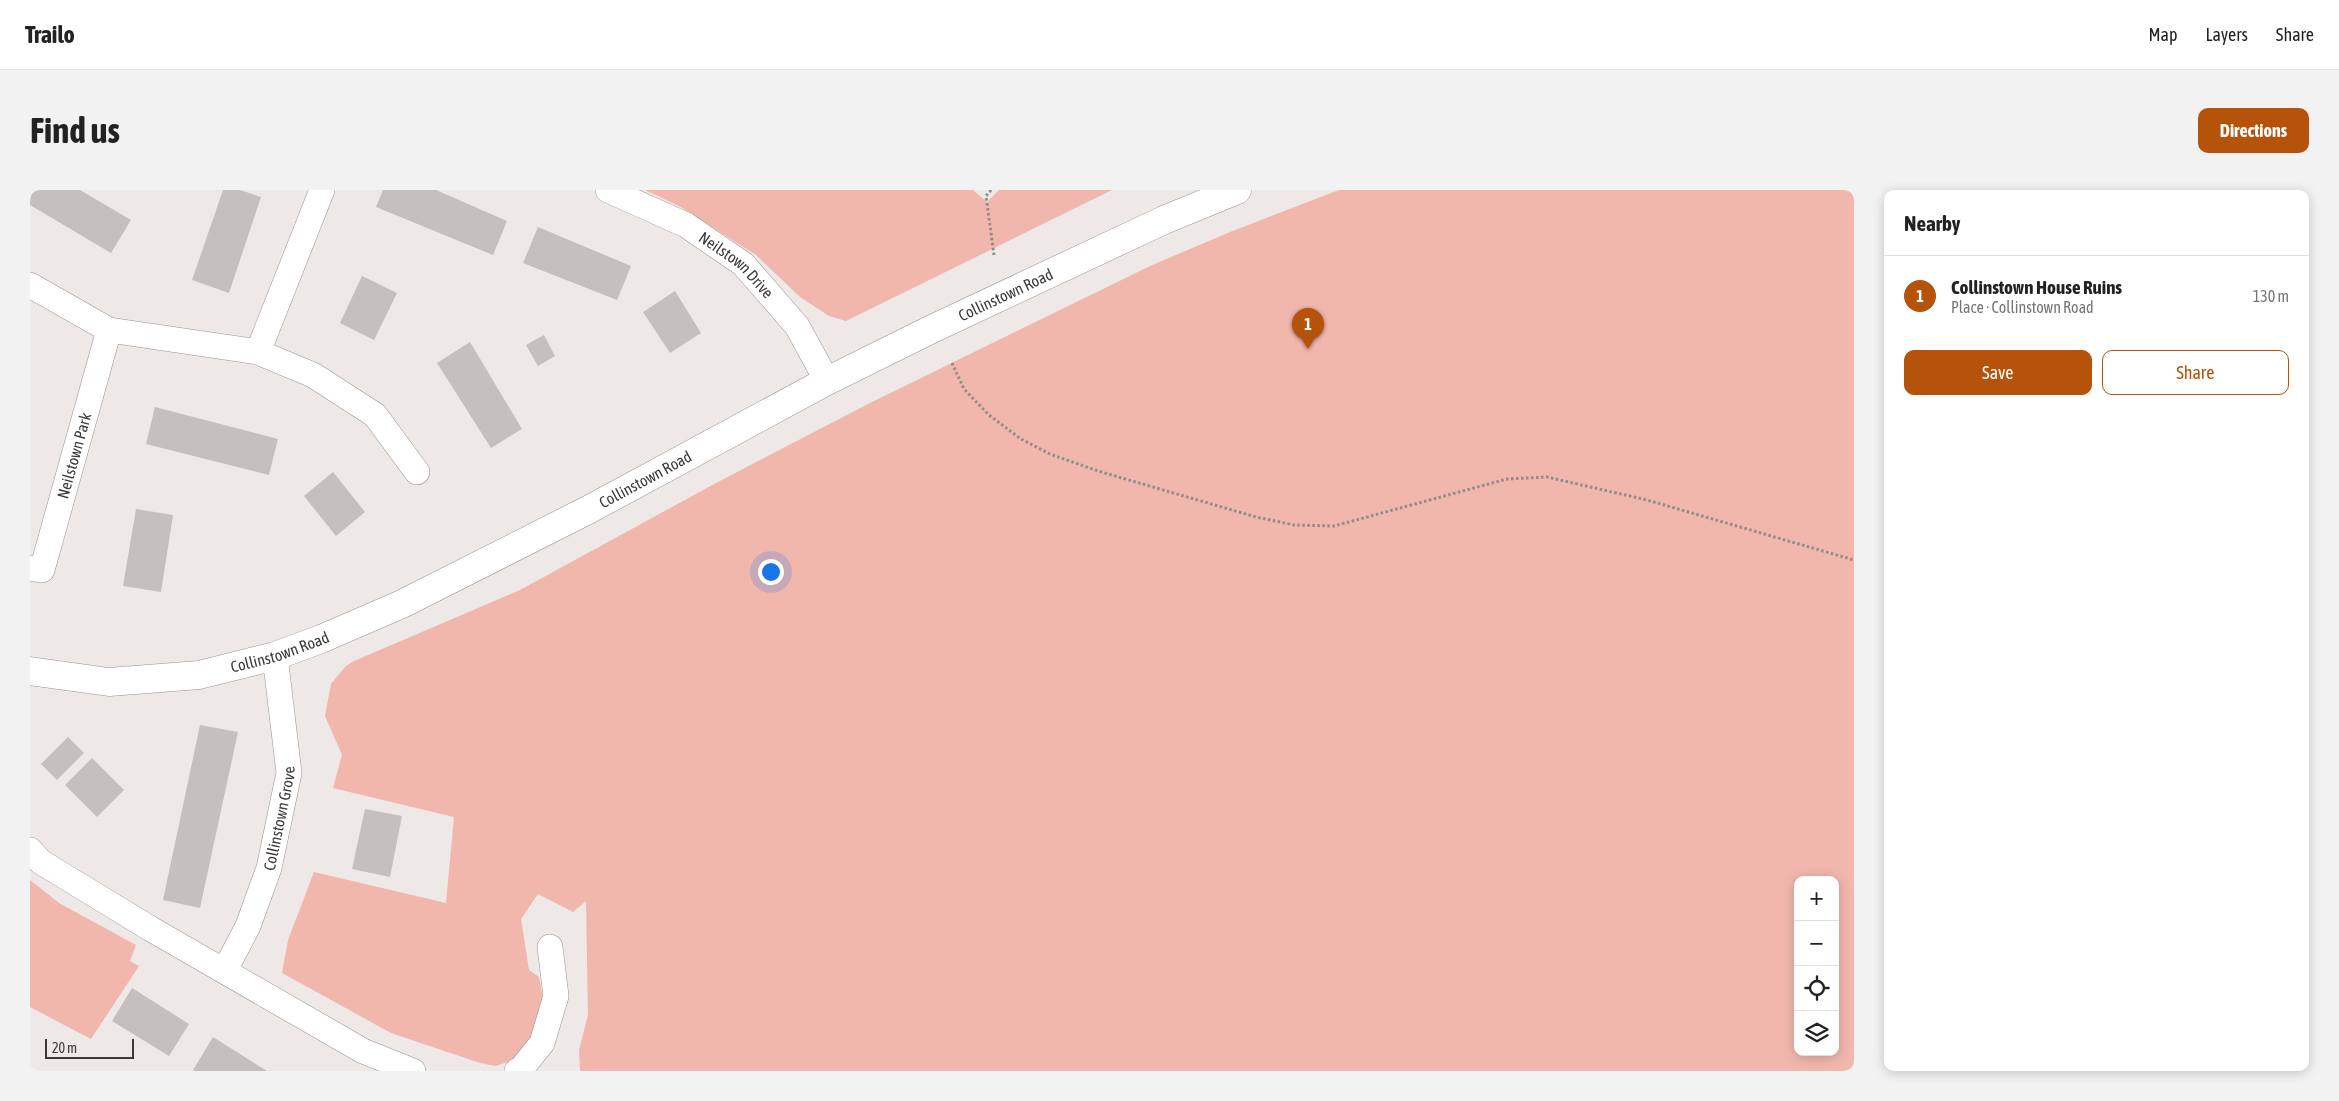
<!DOCTYPE html>
<meta charset="utf-8">
<style>
body{margin:0;font-family:"Asap Condensed",sans-serif;background:#f2f2f2;color:#222}
.controls{position:absolute;right:15px;bottom:15px;display:grid;overflow:hidden;border-radius:10px;box-shadow:0 2px 12px #0003}
.controls button{width:45px;height:45px;display:grid;place-items:center;padding:0;border:0;border-bottom:1px solid #e0e0e0;background:#fff;color:#222;font:25px sans-serif}
.scale{position:absolute;left:15px;bottom:12px;width:89px;box-sizing:border-box;padding-left:5px;border:2px solid #3c3939;border-top:0;font-size:14px;line-height:18px;white-space:nowrap;color:#3c3939;-webkit-text-stroke:4px #eee8e6;paint-order:stroke}
.you{position:absolute;left:740px;top:381px;width:18px;height:18px;margin:-12px;border:4px solid #fff;border-radius:50%;background:#1a73e8;box-shadow:0 0 0 8px #1a73e833}
.badge{display:grid;place-items:center;width:32px;height:32px;border-radius:50%;background:#b45309;color:#fff;font-size:16px;font-weight:700}
.pin{position:absolute;translate:-50% -41px;filter:drop-shadow(0 1px 2px #0008)}
.pin::after{content:'';position:absolute;top:26px;width:18px;height:15px;background:inherit;clip-path:polygon(0 0,100% 0,50% 100%)}
.list{margin:0;padding:0;list-style:none}
h2{display:flex;justify-content:space-between;align-items:center;height:65px;margin:0;padding:0 20px;font-size:21px}
h2 small{font-size:16px;font-weight:400;color:#767676}
.list li{display:grid;grid-template-columns:32px 1fr auto;gap:15px;align-items:center;box-sizing:border-box;height:80px;padding:0 20px;border-top:1px solid #e0e0e0}
.list b{display:block;font-size:19px;white-space:nowrap}
.list p{margin:0;font-size:16px;white-space:nowrap;color:#767676}
.list em{font-size:16px;font-style:normal;color:#767676}
.actions{display:flex;gap:10px;padding:15px 20px}
.actions a{flex:1;padding:11px 0;border:1px solid #b45309;border-radius:10px;text-align:center;font-size:18px;color:#b45309}
.actions .main{background:#b45309;color:#fff}
.icon{flex:none;width:28px;height:28px;fill:none;stroke:currentColor;stroke-width:2;stroke-linecap:round;stroke-linejoin:round}
.map{position:relative;flex:none;width:1824px;height:881px;overflow:hidden;border-radius:10px}
header{display:flex;align-items:center;gap:30px;box-sizing:border-box;height:70px;padding:0 25px;background:#fff;border-bottom:1px solid #e0e0e0}
header strong{font-size:24px}
nav{display:flex;gap:28px;margin-inline-start:auto;font-size:18px}
.intro{display:flex;align-items:center;justify-content:space-between;box-sizing:border-box;height:120px;padding:0 30px}
h1{margin:0;font-size:35px}
.button{padding:12px 22px;border-radius:10px;background:#b45309;color:#fff;font-size:18px;font-weight:700}
main{display:flex;gap:30px;padding:0 30px}
aside{flex:1;background:#fff;border-radius:10px;box-shadow:0 2px 12px #0003}
.map>svg:first-child{display:block}
.green{fill:#f1b7ad;fill-rule:evenodd}
.building{fill:#c5bfbd}
.lines{fill:none;stroke-linecap:round;stroke-linejoin:round}
.minor-casing{stroke:#999392;stroke-width:26}
.tertiary-casing{stroke:#999392;stroke-width:29}
.path{stroke:#908c8b;stroke-width:3;stroke-dasharray:2.5 2.5;stroke-linecap:butt}
.minor{stroke:#fff;stroke-width:25}
.tertiary{stroke:#fff;stroke-width:28}
.labels{text-anchor:middle;dominant-baseline:central;stroke-width:5;stroke-linejoin:round;paint-order:stroke}
.street-label{font-size:16px;fill:#3c3939;stroke:#eee8e6}
</style>
<header>
<strong>Trailo</strong>
<nav><a>Map</a><a>Layers</a><a>Share</a></nav>
</header>
<div class="intro"><h1>Find us</h1><a class="button">Directions</a></div>
<main>
<div class="map">
<svg width="1824" height="881" viewBox="0 0 1824 881">
<rect width="100%" height="100%" fill="#eee8e6"/>
<g class="green">
<path d="M 615,0 L 943,0 L 957,12 L 969,0 L 1082,0 L 816,131 L 799,126 L 770,107 L 726,65 L 649,16 Z"/>
<path d="M 1309,0 L 1824,0 L 1824,881 L 550,881 L 549,860 L 558,825 L 556,711 L 543,722 L 508,704 L 491,729 L 499,780 L 509,787 L 513,808 L 506,842 L 491,867 L 466,876 L 450,873 L 361,843 L 252,783 L 258,750 L 284,682 L 416,713 L 424,627 L 303,598 L 312,565 L 295,526 L 301,494 L 315,477 L 324,471 L 490,400 L 686,293 L 842,212 L 1120,76 L 1200,42 ZM 1768,690 L 1805,690 L 1805,862 L 1768,862 Z"/>
<path d="M 0,690 L 29,713 L 106,755 L 100,771 L 109,776 L 61,849 L 0,817 Z"/>
</g>
<g class="building">
<path d="M 1,0 L 50,0 L 101,30 L 81,63 L 0,15 Z"/>
<path d="M 193,0 L 210,0 L 231,7 L 199,103 L 162,90 Z"/>
<path d="M 353,0 L 406,0 L 477,31 L 463,65 L 346,17 Z"/>
<path d="M 508,37 L 601,76 L 587,110 L 493,73 Z"/>
<path d="M 332,86 L 367,103 L 344,150 L 310,133 Z"/>
<path d="M 645,101 L 671,143 L 640,163 L 613,122 Z"/>
<path d="M 514,145 L 525,166 L 508,176 L 496,155 Z"/>
<path d="M 440,152 L 492,239 L 461,258 L 407,173 Z"/>
<path d="M 125,217 L 248,249 L 239,285 L 116,254 Z"/>
<path d="M 303,282 L 335,322 L 306,346 L 274,306 Z"/>
<path d="M 106,319 L 143,325 L 131,402 L 93,396 Z"/>
<path d="M 170,535 L 208,542 L 170,718 L 133,710 Z"/>
<path d="M 38,547 L 54,563 L 27,590 L 11,574 Z"/>
<path d="M 62,568 L 94,600 L 67,627 L 35,595 Z"/>
<path d="M 335,619 L 372,626 L 360,687 L 322,679 Z"/>
<path d="M 102,798 L 159,834 L 139,866 L 82,831 Z"/>
<path d="M 183,847 L 221,871 L 237,881 L 165,881 L 163,880 Z"/>
</g>
<g class="lines">
<defs>
<g id="minor">
<path id="s1" d="M 578,0 L 656,35 L 713,74 L 767,136 L 797,191"/>
<path d="M 0,95 L 79,140 L 228,162 L 283,185 L 345,225 L 387,282"/>
<path d="M 228,162 L 292,0"/>
<path id="s2" d="M 0,378 L 12,380 L 79,140"/>
<path d="M 0,660 L 11,672 L 121,739 L 333,861 L 383,881"/>
<path id="s3" d="M 195,780 L 218,736 L 239,678 L 259,583 L 245,466"/>
<path d="M 487,881 L 491,879 L 512,853 L 526,806 L 520,757"/>
</g>
<g id="tertiary">
<path id="s4" d="M 0,481 L 79,492 L 169,485 L 245,466 L 291,449 L 372,414 L 558,320 L 797,191 L 902,139 L 1134,30 L 1207,0"/>
</g>
</defs>
<use href="#minor" class="minor-casing"/>
<use href="#tertiary" class="tertiary-casing"/>
<g class="path">
<path d="M 961,0 L 956,6 L 964,65"/>
<path d="M 922,173 L 934,199 L 959,225 L 991,249 L 1020,264 L 1068,281 L 1226,327 L 1264,335 L 1304,336 L 1477,289 L 1517,287 L 1617,310 L 1824,370"/>
</g>
<use href="#minor" class="minor"/>
<use href="#tertiary" class="tertiary"/>
</g>
<g class="labels">
<g class="street-label">
<text stroke="none"><textPath href="#s1" startOffset="150">Neilstown Drive</textPath></text>
<text stroke="none"><textPath href="#s4" startOffset="1064">Collinstown Road</textPath></text>
<text stroke="none"><textPath href="#s2" startOffset="131">Neilstown Park</textPath></text>
<text stroke="none"><textPath href="#s4" startOffset="659">Collinstown Road</textPath></text>
<text stroke="none"><textPath href="#s4" startOffset="254">Collinstown Road</textPath></text>
<text stroke="none"><textPath href="#s3" startOffset="162">Collinstown Grove</textPath></text>
</g>
</g>
</svg>
<div class="controls">
<button>+</button>
<button>−</button>
<button><svg class="icon" aria-label="locate" viewBox="0 0 24 24"><circle cx="12" cy="12" r="6"/><path d="M12 2v4M12 18v4M2 12h4M18 12h4"/></svg></button>
<button><svg class="icon" aria-label="layers" viewBox="0 0 24 24"><path d="M12 4l9 5-9 5-9-5zM3 14l9 5 9-5"/></svg></button>
</div>
<div class="scale">20 m</div>
<div class="you"></div>
<div class="pin badge" style="left:1278px;top:159px">1</div>
</div>
<aside>
<h2>Nearby<small></small></h2>
<ul class="list">
<li><span class="badge">1</span><div><b>Collinstown House Ruins</b><p>Place · Collinstown Road</p></div><em>130 m</em></li>
</ul>
<div class="actions"><a class="main">Save</a><a>Share</a></div>
</aside>
</main>
